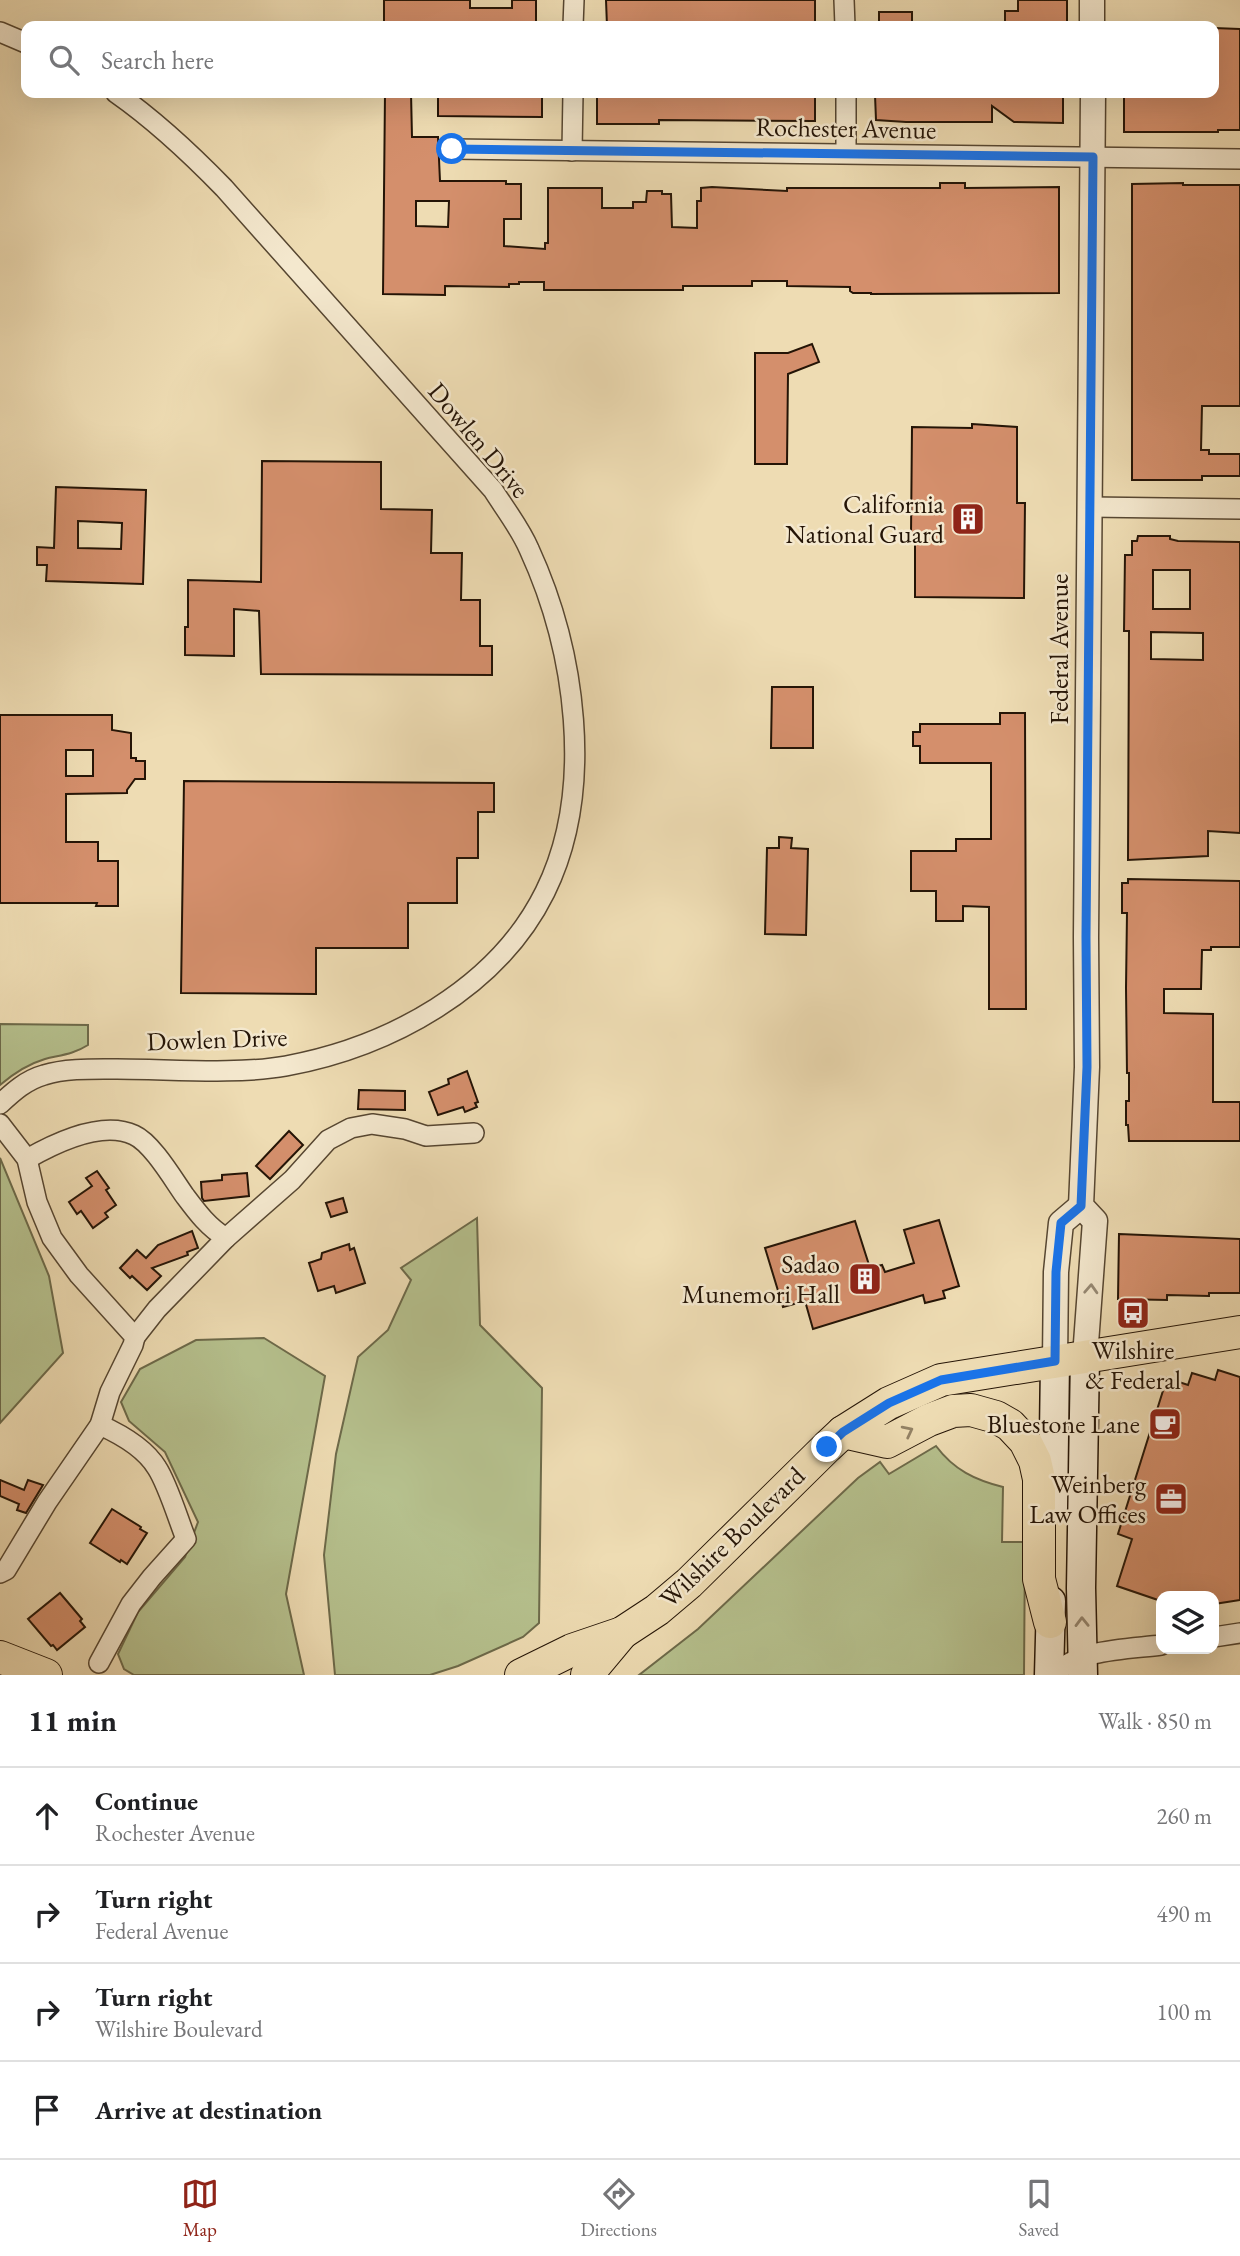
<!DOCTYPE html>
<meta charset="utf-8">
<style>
body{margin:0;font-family:"EB Garamond",serif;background:#f2f2f2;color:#202124}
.controls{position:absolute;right:21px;bottom:21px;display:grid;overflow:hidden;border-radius:14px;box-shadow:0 7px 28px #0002}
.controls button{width:63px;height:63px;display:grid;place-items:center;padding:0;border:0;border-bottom:2px solid #e0e0e0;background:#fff;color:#202124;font:35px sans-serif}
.stop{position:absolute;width:21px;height:21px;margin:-16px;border:5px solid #1a73e8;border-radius:50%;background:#fff}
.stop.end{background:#1a73e8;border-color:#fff;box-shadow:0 2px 7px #0008}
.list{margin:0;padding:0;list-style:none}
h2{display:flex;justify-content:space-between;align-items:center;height:91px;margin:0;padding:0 28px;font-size:30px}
h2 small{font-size:23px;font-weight:400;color:#757577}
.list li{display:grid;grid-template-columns:46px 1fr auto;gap:21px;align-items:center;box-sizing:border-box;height:98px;padding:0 28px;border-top:2px solid #e0e0e0}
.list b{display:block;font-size:26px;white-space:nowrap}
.list p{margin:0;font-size:23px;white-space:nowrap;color:#757577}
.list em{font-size:23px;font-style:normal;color:#757577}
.icon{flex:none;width:38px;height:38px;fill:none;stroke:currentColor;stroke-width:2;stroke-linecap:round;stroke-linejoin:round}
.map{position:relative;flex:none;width:1240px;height:1675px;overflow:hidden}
.search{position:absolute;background:#fff;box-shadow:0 7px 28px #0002;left:21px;right:21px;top:21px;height:77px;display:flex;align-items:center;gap:18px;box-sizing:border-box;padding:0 24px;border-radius:14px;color:#757577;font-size:26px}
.sheet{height:483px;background:#fff}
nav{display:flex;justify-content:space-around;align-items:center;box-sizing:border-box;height:98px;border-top:2px solid #e0e0e0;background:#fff;font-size:19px;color:#757577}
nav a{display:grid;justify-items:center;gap:4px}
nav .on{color:#8f2418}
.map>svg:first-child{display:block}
.green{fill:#b6c18e;stroke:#6d6a4a;stroke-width:2}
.building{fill:#d48f6c;stroke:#241406;stroke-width:2;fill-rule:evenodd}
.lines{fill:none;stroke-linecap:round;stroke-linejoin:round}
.minor-casing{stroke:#564631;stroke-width:22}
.tertiary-casing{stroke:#564631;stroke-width:27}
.secondary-casing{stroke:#241406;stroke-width:31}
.primary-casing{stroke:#241406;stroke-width:34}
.minor{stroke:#f4e8ce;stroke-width:19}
.tertiary{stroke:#f4e8ce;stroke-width:24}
.secondary{stroke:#f4e8ce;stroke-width:28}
.primary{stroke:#eedcb3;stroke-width:32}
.oneway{stroke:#968974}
.oneway2{stroke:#938265}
.route{stroke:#1a73e8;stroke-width:9}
.labels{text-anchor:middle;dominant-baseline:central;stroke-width:5;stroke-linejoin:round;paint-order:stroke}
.street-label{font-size:26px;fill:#241406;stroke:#f4e8ce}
.poi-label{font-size:26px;fill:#241406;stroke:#f4e8ce;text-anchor:end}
</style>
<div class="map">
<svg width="1240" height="1675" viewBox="0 0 1240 1675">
<rect width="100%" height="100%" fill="#eedcb3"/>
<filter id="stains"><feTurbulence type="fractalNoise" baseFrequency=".00286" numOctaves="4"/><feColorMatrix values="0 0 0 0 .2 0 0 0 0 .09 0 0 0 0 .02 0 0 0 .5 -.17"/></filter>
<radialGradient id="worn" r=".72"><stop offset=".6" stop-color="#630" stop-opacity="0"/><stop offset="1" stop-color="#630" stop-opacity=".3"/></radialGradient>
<g class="green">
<path d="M 0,1024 L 88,1025 L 88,1045 C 74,1054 61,1055 45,1059 C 28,1064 13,1074 0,1085 Z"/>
<path d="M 0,1158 L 49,1276 L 63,1353 L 0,1423 Z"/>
<path d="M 477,1218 L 480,1325 L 542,1388 L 539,1623 L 523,1637 L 458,1666 L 430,1675 L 335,1675 L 324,1555 L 336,1454 L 358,1357 L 388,1330 L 411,1280 L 401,1268 Z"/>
<path d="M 264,1338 L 325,1376 L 286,1594 L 304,1675 L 134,1675 L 124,1669 L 118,1654 L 138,1612 L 185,1557 L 198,1522 L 165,1452 L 129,1421 L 121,1402 L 140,1369 L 196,1340 Z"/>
<path d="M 936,1446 C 954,1470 975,1480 1003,1487 L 1002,1542 L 1025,1542 L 1024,1675 L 639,1675 L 698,1629 L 858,1478 L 880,1462 L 889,1474 Z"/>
</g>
<g class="building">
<path d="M 384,0 L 470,0 L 470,8 L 512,8 L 512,0 L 536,0 L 536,26 L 384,26 Z"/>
<path d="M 606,0 L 815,0 L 815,26 L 607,26 Z"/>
<path d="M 1018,0 L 1067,0 L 1067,26 L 1005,26 L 1005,11 L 1018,11 Z"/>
<rect x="879" y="12" width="33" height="14"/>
<path d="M 1214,28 L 1240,29 L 1240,130 L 1218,130 L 1218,132 L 1124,132 L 1124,93 L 1214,93 Z"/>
<path d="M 385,93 L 411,93 L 412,137 L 438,137 L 440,181 L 506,181 L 506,184 L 521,184 L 521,219 L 504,219 L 504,246 L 545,249 L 545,243 L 548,243 L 548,188 L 602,188 L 602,208 L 633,208 L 633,202 L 646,202 L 647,191 L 662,191 L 662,194 L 671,194 L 672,227 L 697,228 L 697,201 L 701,201 L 701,188 L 712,187 L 787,191 L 787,188 L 940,188 L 940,183 L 965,183 L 965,188 L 1059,187 L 1059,293 L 871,294 L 871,293 L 853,293 L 850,291 L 850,287 L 787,286 L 787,281 L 752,281 L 752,286 L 683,286 L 683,290 L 544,290 L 544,282 L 519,282 L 519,284 L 509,284 L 509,287 L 445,286 L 445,295 L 383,294 ZM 416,201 L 449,201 L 448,227 L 416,226 Z"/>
<path d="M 438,93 L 542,93 L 542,117 L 438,116 Z"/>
<path d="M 597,93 L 815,93 L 815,121 L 659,120 L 659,124 L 597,124 Z"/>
<path d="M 890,93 L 1063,93 L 1063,123 L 1014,122 L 992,106 L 992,122 L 906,122 L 876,120 L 875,95 L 890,95 Z"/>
<path d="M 1183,183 L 1183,185 L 1240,185 L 1240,406 L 1202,406 L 1201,450 L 1209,450 L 1209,454 L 1240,454 L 1240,476 L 1202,476 L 1202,480 L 1132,480 L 1132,184 Z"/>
<path d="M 812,344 L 819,362 L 788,374 L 787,464 L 755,464 L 755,353 L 788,353 Z"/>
<path d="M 972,424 L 1017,427 L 1017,503 L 1025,503 L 1024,598 L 915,597 L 915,535 L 911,535 L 912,427 L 972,428 Z"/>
<path d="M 262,461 L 381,462 L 381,509 L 432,510 L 431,553 L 462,553 L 461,600 L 480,600 L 480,646 L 492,646 L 492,675 L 261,674 L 259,611 L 234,609 L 234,656 L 185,655 L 185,627 L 188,627 L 188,580 L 261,582 Z"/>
<path d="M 56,487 L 146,490 L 143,584 L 46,581 L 47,565 L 37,565 L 37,547 L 54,548 ZM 78,521 L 122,523 L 121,549 L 78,548 Z"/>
<path d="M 1138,536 L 1170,536 L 1170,539 L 1178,541 L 1240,542 L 1240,833 L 1208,831 L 1208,856 L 1128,860 L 1129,631 L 1124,631 L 1125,555 L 1132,555 L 1132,541 L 1137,541 ZM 1153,570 L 1190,570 L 1190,609 L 1153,609 ZM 1151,632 L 1203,633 L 1203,660 L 1151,659 Z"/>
<path d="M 772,687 L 813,687 L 813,748 L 771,748 Z"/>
<path d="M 1000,713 L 1025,713 L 1026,1009 L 989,1009 L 989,907 L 963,906 L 963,921 L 936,921 L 936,891 L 911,891 L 911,851 L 956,851 L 956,839 L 991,839 L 991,763 L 920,763 L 920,746 L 913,746 L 913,732 L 920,732 L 920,724 L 1000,724 Z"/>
<path d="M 0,715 L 112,715 L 112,730 L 131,733 L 131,758 L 136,758 L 136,761 L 145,761 L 145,779 L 135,779 L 127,790 L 127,793 L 66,794 L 66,842 L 98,842 L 98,861 L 118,861 L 118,906 L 96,906 L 97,903 L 0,903 ZM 66,750 L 93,750 L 93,776 L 66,776 Z"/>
<path d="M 184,781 L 494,783 L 494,812 L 478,812 L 478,858 L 457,858 L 457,903 L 408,903 L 408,948 L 316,948 L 316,994 L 181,993 Z"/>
<path d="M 779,837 L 792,838 L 791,848 L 808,849 L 806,935 L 765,934 L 767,848 L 779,848 Z"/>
<path d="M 1128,879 L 1240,881 L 1240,947 L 1211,947 L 1211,950 L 1202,950 L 1201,989 L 1164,989 L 1164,1013 L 1213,1014 L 1213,1102 L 1240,1102 L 1240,1141 L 1129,1141 L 1128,1125 L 1126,1125 L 1126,1101 L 1129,1101 L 1129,1073 L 1127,1073 L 1126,988 L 1127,913 L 1122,913 L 1122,883 L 1128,883 Z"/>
<path d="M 467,1071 L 478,1102 L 475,1103 L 477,1107 L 465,1112 L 463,1107 L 438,1115 L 429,1092 L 449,1084 L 448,1079 Z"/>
<path d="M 359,1090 L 405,1091 L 405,1110 L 358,1109 Z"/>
<path d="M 289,1131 L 303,1145 L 270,1179 L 256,1166 Z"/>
<path d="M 97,1171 L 109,1188 L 106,1190 L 116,1205 L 105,1213 L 108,1217 L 93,1228 L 81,1211 L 77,1214 L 69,1202 L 92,1186 L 86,1178 Z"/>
<path d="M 247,1173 L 249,1196 L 204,1201 L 202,1198 L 201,1182 L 222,1180 L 222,1175 Z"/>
<path d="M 343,1198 L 347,1212 L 331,1217 L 326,1203 Z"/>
<path d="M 939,1220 L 959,1286 L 943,1291 L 945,1298 L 925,1303 L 923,1295 L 813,1329 L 805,1301 L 783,1307 L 765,1248 L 855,1221 L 870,1268 L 882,1265 L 885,1272 L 914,1263 L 904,1230 Z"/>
<path d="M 192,1231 L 198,1248 L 187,1252 L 188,1255 L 152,1268 L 161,1276 L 147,1290 L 132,1276 L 130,1278 L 120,1268 L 137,1250 L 146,1258 L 158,1245 Z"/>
<path d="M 1119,1234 L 1240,1239 L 1240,1293 L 1209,1293 L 1209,1296 L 1167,1295 L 1167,1300 L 1118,1299 Z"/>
<path d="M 349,1244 L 350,1250 L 354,1248 L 365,1283 L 336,1293 L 334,1286 L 318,1291 L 309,1263 L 321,1259 L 322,1253 Z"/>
<path d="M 1218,1370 L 1240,1377 L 1240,1600 L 1214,1604 L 1214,1596 L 1161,1596 L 1161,1601 L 1117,1586 L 1132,1539 L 1118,1534 L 1167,1378 L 1188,1385 L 1192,1373 L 1215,1380 Z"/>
<path d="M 0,1480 L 24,1490 L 28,1480 L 43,1485 L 26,1513 L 17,1510 L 19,1504 L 0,1496 Z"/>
<path d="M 112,1509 L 141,1527 L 140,1529 L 147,1533 L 127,1564 L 121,1560 L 120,1562 L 90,1543 Z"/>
<path d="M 60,1593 L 82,1619 L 80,1621 L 85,1627 L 57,1650 L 53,1645 L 51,1646 L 28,1619 Z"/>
</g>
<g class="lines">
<defs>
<g id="minor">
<path d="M 844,0 L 845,26"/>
<path d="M 573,26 L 574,0"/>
<path d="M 0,32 L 26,43"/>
<path d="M 846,93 L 846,153"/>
<path d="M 452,149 L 1240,159"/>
<path d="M 572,151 L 573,93"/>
<path d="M 1090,507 L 1240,509"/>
<path d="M 0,1104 C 13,1092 26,1080 44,1075 C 66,1068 94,1069 117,1069 C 170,1069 235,1075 286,1066 C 389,1047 497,989 545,892 C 596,789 575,649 529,549 C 520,528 505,509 493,490 L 224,188 C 190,153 156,121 116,93"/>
<path d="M 0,1124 L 27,1159 L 37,1202 L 52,1238 L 79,1275 L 135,1337 L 133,1345 L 110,1392 L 100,1425 L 47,1502 L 6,1570 L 0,1573"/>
<path d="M 27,1159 C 55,1143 102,1120 134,1135 C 152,1143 173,1179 185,1196 C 197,1212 208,1227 226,1238 L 292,1180 L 328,1140 L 351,1128 L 372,1124 L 405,1129 L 426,1136 L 474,1133"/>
<path d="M 135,1337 L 157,1309 L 226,1238"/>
<path d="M 1214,1637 L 1240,1633"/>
<path d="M 99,1663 L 131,1604 L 152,1577 L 186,1539 C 178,1519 168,1485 157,1468 C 145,1448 120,1434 100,1425"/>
<path d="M 1056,1675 C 1073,1649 1132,1649 1161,1645"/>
</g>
<g id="tertiary">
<path d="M 1092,0 L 1092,26"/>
<path d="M 1085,1357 L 1095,1221 L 1081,1206 L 1087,1067 L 1086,937 L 1093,93"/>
<path d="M 1055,1361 L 1056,1272 L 1061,1223 L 1081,1206"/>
</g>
<g id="secondary">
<path d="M 1053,1508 L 1055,1361"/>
<path d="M 1049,1675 L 1051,1601"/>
<path d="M 1083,1675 L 1081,1588 L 1085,1357"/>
</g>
<g id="primary">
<path d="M 843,1432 L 887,1442 L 929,1420 L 953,1411 L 971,1410 L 996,1417 L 1010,1425 L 1025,1441 L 1035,1461 L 1039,1479 L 1039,1579 L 1050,1622"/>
<path d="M 0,1657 L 46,1675"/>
<path d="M 521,1675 L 572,1650 L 622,1633 L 657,1610 L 689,1583 L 827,1447 L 843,1432 L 889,1403 L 941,1380 L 1240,1332"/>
<path d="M 587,1675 L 622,1633"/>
</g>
</defs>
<use href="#minor" class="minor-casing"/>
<use href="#tertiary" class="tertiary-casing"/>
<use href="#secondary" class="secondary-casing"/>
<use href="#primary" class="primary-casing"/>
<use href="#minor" class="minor"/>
<use href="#tertiary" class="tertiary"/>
<use href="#secondary" class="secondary"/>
<use href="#primary" class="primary"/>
</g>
<defs><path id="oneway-chevron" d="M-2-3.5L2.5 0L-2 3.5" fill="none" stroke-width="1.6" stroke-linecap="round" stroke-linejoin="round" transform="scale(1.75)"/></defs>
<g class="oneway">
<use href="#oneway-chevron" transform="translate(1091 1289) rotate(-87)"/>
<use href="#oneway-chevron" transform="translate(1082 1622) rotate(-91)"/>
</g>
<use class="oneway2" href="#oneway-chevron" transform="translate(908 1431) rotate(-27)"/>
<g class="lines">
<path class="route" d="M 452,149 L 1093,157 L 1086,937 L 1087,1067 L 1081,1206 L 1061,1223 L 1056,1272 L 1055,1361 L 941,1380 L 889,1403 L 843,1432 L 827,1447"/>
</g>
<defs>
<symbol id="building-square" viewBox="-11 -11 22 22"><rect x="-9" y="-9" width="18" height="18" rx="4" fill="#8f2418" stroke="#f4e8ce"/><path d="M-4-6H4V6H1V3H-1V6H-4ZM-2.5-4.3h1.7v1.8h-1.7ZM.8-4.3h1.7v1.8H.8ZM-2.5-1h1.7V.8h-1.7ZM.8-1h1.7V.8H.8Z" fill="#fff"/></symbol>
<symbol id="bus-square" viewBox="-11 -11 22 22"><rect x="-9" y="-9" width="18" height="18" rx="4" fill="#8f2418" stroke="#f4e8ce"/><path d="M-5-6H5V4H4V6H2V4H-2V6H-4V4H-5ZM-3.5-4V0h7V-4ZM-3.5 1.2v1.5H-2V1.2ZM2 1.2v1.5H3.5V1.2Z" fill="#fff"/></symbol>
<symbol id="cafe-square" viewBox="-11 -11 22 22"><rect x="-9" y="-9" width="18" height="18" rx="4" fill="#8f2418" stroke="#f4e8ce"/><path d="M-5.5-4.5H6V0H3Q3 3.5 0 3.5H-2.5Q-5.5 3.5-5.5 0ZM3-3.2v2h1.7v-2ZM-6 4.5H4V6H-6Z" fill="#fff"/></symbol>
<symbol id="office-square" viewBox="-11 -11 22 22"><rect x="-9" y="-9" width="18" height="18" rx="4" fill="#8f2418" stroke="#f4e8ce"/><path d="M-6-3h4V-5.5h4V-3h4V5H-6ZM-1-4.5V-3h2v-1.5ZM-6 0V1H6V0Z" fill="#fff"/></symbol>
</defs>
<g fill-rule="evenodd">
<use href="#building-square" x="949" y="500" width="38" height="38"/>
<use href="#building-square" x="846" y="1260" width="38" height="38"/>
<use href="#bus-square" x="1114" y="1294" width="38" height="38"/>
<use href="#cafe-square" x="1146" y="1405" width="38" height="38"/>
<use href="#office-square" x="1152" y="1480" width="38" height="38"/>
</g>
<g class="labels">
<g class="street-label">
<text transform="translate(846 128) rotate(1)">Rochester Avenue</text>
<text transform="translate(479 440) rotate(50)">Dowlen Drive</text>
<text transform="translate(1059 649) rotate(-90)">Federal Avenue</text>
<text transform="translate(217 1039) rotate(-2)">Dowlen Drive</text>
<text transform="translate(732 1537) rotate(-44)">Wilshire Boulevard</text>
</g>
<g class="poi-label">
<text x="944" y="504">California<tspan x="944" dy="30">National Guard</tspan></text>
<text x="840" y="1264">Sadao<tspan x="840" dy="30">Munemori Hall</tspan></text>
<text x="1133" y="1350" text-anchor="middle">Wilshire<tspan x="1133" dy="30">&amp; Federal</tspan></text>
<text x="1140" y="1424">Bluestone Lane</text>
<text x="1146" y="1484">Weinberg<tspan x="1146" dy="30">Law Offices</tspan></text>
</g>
</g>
<rect width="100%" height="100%" filter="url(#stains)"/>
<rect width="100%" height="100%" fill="url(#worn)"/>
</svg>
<div class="controls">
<button><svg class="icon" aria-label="layers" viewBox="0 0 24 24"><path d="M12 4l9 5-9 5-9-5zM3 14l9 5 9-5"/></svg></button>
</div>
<div class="stop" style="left:452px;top:149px"></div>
<div class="stop end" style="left:827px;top:1447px"></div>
<div class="search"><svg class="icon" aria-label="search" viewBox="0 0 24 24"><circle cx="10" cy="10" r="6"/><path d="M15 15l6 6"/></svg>Search here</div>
</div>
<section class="sheet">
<h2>11 min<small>Walk · 850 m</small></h2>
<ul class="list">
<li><svg class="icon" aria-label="ahead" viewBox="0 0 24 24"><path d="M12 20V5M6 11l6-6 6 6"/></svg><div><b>Continue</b><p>Rochester Avenue</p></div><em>260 m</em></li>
<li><svg class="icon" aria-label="right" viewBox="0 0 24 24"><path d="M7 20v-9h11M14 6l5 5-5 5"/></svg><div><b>Turn right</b><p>Federal Avenue</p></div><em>490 m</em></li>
<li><svg class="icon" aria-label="right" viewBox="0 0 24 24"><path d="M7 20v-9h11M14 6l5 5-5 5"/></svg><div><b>Turn right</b><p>Wilshire Boulevard</p></div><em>100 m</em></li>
<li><svg class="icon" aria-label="arrive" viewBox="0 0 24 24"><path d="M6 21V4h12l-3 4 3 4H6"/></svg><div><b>Arrive at destination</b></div></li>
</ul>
</section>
<nav>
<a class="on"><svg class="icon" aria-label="map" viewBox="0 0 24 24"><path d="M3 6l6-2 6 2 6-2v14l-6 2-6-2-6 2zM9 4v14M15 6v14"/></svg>Map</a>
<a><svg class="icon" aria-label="directions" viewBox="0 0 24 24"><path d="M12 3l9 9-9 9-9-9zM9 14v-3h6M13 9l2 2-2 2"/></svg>Directions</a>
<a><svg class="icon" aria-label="saved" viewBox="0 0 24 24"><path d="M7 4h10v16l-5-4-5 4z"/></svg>Saved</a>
</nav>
